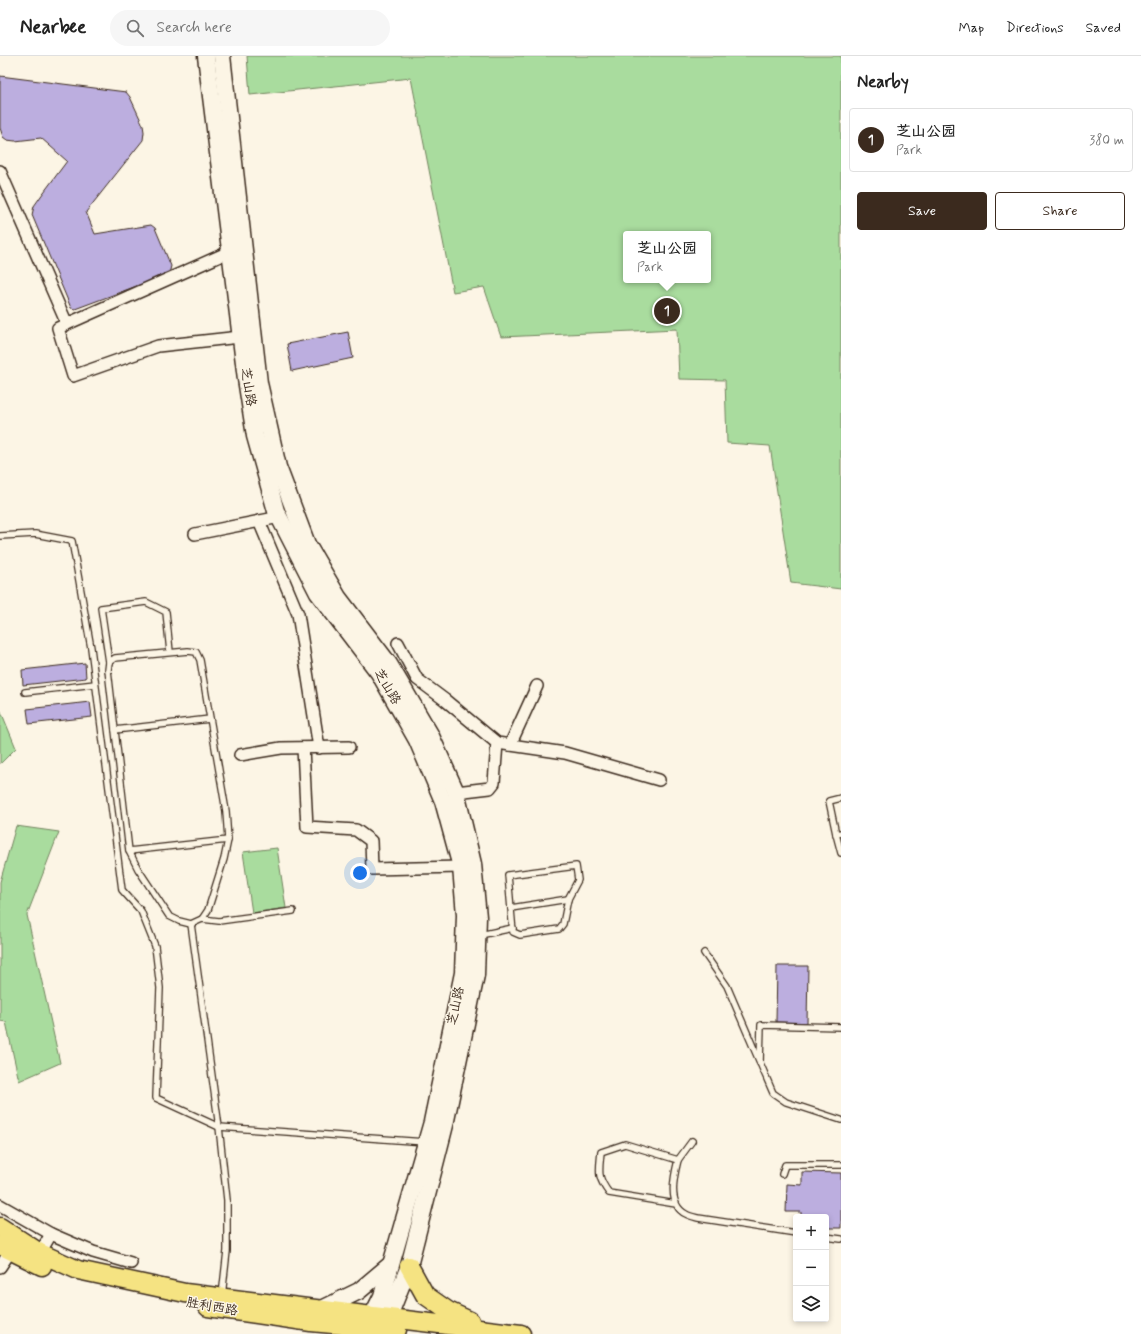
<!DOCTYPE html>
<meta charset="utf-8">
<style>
body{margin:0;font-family:Mynerve,"LXGW WenKai TC",sans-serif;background:#f6f6f6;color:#222}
.controls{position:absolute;right:12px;bottom:12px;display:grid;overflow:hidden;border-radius:4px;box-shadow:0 2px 6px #0003}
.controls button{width:36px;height:36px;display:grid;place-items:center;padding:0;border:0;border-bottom:1px solid #e0e0e0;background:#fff;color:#222;font:20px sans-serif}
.you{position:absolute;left:360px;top:817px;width:14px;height:14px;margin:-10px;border:3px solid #fff;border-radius:50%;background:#1a73e8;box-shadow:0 0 0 6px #1a73e833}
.badge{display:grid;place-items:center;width:26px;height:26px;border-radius:50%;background:#3b2a1e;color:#fff;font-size:13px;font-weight:700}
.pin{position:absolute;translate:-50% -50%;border:2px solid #fff;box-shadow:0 1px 4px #0006}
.popup{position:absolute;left:623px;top:175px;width:88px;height:52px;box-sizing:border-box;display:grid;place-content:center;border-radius:4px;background:#fff;filter:drop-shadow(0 1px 3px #0005);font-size:13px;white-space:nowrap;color:#767676}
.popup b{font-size:15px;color:#222}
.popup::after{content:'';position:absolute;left:50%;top:100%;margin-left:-8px;border:8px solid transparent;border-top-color:#fff}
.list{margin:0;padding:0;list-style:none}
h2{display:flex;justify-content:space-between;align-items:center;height:52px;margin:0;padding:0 16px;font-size:17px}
h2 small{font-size:13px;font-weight:400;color:#767676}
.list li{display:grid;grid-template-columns:26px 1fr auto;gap:12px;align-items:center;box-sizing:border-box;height:64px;margin:0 8px 8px;padding:0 8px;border:1px solid #e0e0e0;border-radius:4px}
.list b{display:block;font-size:15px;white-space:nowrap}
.list p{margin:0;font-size:13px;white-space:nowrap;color:#767676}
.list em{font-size:13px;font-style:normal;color:#767676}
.actions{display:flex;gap:8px;padding:12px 16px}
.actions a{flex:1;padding:9px 0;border:1px solid #3b2a1e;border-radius:4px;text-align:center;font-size:14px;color:#3b2a1e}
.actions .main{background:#3b2a1e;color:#fff}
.icon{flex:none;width:22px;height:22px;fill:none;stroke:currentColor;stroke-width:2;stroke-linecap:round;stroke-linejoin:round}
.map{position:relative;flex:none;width:841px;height:1278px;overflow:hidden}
header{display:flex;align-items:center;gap:24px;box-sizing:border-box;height:56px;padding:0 20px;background:#fff;border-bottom:1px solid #e0e0e0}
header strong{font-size:19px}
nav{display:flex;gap:22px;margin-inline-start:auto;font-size:14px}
.search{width:280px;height:36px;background:#f6f6f6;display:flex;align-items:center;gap:10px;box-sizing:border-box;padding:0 14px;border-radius:22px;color:#767676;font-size:15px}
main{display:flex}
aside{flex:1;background:#fff}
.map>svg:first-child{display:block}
.green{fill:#a9dc9e;stroke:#72835e;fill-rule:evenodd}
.building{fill:#bcaedf;stroke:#3b2a1e}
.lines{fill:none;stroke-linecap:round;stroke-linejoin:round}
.service-casing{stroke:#3b2a1e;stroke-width:8}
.minor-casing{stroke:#3b2a1e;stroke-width:14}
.secondary-casing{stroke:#3b2a1e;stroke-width:19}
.primary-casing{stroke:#3b2a1e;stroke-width:21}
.service{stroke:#fcf5e5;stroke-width:5.5}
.minor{stroke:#fcf5e5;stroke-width:11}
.secondary{stroke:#fcf5e5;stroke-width:16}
.primary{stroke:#f5e382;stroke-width:18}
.labels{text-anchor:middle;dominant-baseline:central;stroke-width:3;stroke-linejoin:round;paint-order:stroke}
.street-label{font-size:13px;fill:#3b2a1e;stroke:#fcf5e5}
</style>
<header>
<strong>Nearbee</strong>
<div class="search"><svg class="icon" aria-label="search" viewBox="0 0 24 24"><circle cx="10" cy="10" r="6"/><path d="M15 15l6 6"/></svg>Search here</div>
<nav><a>Map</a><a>Directions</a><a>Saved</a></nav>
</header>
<main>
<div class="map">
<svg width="841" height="1278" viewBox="0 0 841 1278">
<rect width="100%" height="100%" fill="#fcf5e5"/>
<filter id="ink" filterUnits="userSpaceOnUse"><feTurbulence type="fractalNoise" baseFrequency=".025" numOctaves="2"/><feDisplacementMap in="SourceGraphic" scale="8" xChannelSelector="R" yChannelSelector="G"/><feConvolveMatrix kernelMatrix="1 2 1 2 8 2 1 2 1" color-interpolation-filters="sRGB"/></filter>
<g filter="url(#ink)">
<g class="green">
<path d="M 247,0 L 841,0 L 841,533 L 791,527 L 770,390 L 727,387 L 725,324 L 679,323 L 677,273 L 501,281 L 484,231 L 453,236 L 411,22 L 250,39 ZM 626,178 L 708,178 L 708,224 L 626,224 Z"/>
<path d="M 0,653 L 16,692 L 0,708 Z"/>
<path d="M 16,770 L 59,776 L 27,859 L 60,1007 L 19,1025 L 6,966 L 0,965 L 0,826 Z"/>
<path d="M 277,792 L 286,852 L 252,857 L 243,796 Z"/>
</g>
<g class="building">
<path d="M 0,20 L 126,36 L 130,41 L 143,69 L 144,76 L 143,84 L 86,156 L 95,178 L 151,169 L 155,172 L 171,210 L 169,218 L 75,253 L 71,252 L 32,159 L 34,150 L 41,140 L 67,105 L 41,82 L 15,85 L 7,84 L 3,81 L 0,72 Z"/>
<path d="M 348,276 L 353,302 L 292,315 L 287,288 Z"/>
<path d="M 85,607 L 86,622 L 23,629 L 22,614 Z"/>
<path d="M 90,646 L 92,661 L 29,668 L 27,653 Z"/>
<path d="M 777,910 L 808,910 L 807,967 L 776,966 Z"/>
<path d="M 802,1116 L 841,1117 L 841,1172 L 826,1172 L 826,1161 L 801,1161 L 801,1156 L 786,1156 L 787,1128 L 802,1129 Z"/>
</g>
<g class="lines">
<defs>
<g id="service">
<path d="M 0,480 L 35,478 L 72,485 L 91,592 L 122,834 L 141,855 L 155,890 L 160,932 L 156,1042 L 219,1071 L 425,1086"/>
<path d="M 188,595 L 196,596 L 200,604 L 226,755 L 228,784 L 224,803 L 208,854 L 202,863 L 191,868 L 179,865 L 169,860 L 138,813 L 129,795 L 108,614 L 109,606 L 115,602 Z"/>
<path d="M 109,606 L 101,552 L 146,546 L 166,556 L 170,596"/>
<path d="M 25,636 L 95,628"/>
<path d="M 115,674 L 210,663"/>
<path d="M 841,777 L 836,778 L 841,797"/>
<path d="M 836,778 L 829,745 L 841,742"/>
<path d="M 129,795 L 228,784"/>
<path d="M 576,810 L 578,824 L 568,843 L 563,868 L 559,873 L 520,879 L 513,876 L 508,819 Z"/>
<path d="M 511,852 L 568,843"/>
<path d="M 202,863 L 219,865 L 293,855"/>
<path d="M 191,868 L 219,1071 L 227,1144 L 227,1195 L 222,1240"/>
<path d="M 480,879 L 513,872"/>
<path d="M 704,897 L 727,930 L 773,1037 L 786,1046 L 841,1064"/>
<path d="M 760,1007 L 761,969 L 841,971"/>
<path d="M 678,1104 L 692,1085"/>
<path d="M 782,1118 L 785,1109 L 841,1109"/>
<path d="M 676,1148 L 609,1137 C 597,1121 599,1116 601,1096 L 625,1088 L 678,1104 C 674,1120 667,1149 686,1158 C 689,1160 694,1161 698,1162 L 796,1177"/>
<path d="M 826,1181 L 841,1183"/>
</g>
<g id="minor">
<path d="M 0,115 L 67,268"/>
<path d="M 229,196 L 58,272 L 73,320 L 158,290 L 240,281"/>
<path d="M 259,465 L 298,558 L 319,692"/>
<path d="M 195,478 L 280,461"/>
<path d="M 398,587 L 417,623 L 445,644 L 497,687 L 565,697 L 659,724"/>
<path d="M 510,689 L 537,630"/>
<path d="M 303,692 L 307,771 L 356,774 L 371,785 L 372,813 L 461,811"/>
<path d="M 240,699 L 281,692 L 349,691"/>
<path d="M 456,736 L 490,732 L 494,727 L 497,687"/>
<path d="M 0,1149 L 51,1178 L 93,1196 L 131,1207"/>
<path d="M 40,1197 L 51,1178"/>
<path d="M 0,1211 L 14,1190"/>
</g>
<g id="secondary">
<path d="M 206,0 L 246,323 L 255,380 L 276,455 L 318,537 L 379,617 L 417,684 L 443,745 L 461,811 L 465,859 L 463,917 L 432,1066 L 382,1240 L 367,1270"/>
<path d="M 222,0 L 259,327 L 278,411 L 307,488 L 338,541 L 389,608 L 430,678 L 456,736 L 473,808 L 478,861 L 476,919 L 445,1069 L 409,1210 L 384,1273"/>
<path d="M 322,1253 L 359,1235 L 391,1208"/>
</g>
<g id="primary">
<path d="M 0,1171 L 40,1197 L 78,1214 L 185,1237 L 521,1278"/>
<path d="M 0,1189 L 42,1210"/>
<path d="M 409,1210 L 425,1239 L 448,1255 L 470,1265"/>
<path d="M 208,1251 L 311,1266 L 397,1274"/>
</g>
</defs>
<use href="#service" class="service-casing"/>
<use href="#minor" class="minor-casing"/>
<use href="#secondary" class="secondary-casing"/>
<use href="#primary" class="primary-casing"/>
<use href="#service" class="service"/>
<use href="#minor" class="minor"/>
<use href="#secondary" class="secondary"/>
<use href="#primary" class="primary"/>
</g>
</g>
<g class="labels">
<g class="street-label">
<text transform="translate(248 331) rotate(81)">芝山路</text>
<text transform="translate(387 631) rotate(59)">芝山路</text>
<text transform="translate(456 950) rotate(-78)">芝山路</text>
<text transform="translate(212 1251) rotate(10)">胜利西路</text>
</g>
</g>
</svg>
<div class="controls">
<button>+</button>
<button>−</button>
<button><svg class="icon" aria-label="layers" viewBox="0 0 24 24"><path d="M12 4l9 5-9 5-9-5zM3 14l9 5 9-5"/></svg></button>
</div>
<div class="you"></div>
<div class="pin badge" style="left:667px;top:255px">1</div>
<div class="popup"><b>芝山公园</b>Park</div>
</div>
<aside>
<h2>Nearby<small></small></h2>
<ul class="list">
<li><span class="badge">1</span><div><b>芝山公园</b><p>Park</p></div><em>380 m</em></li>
</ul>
<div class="actions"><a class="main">Save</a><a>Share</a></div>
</aside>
</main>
